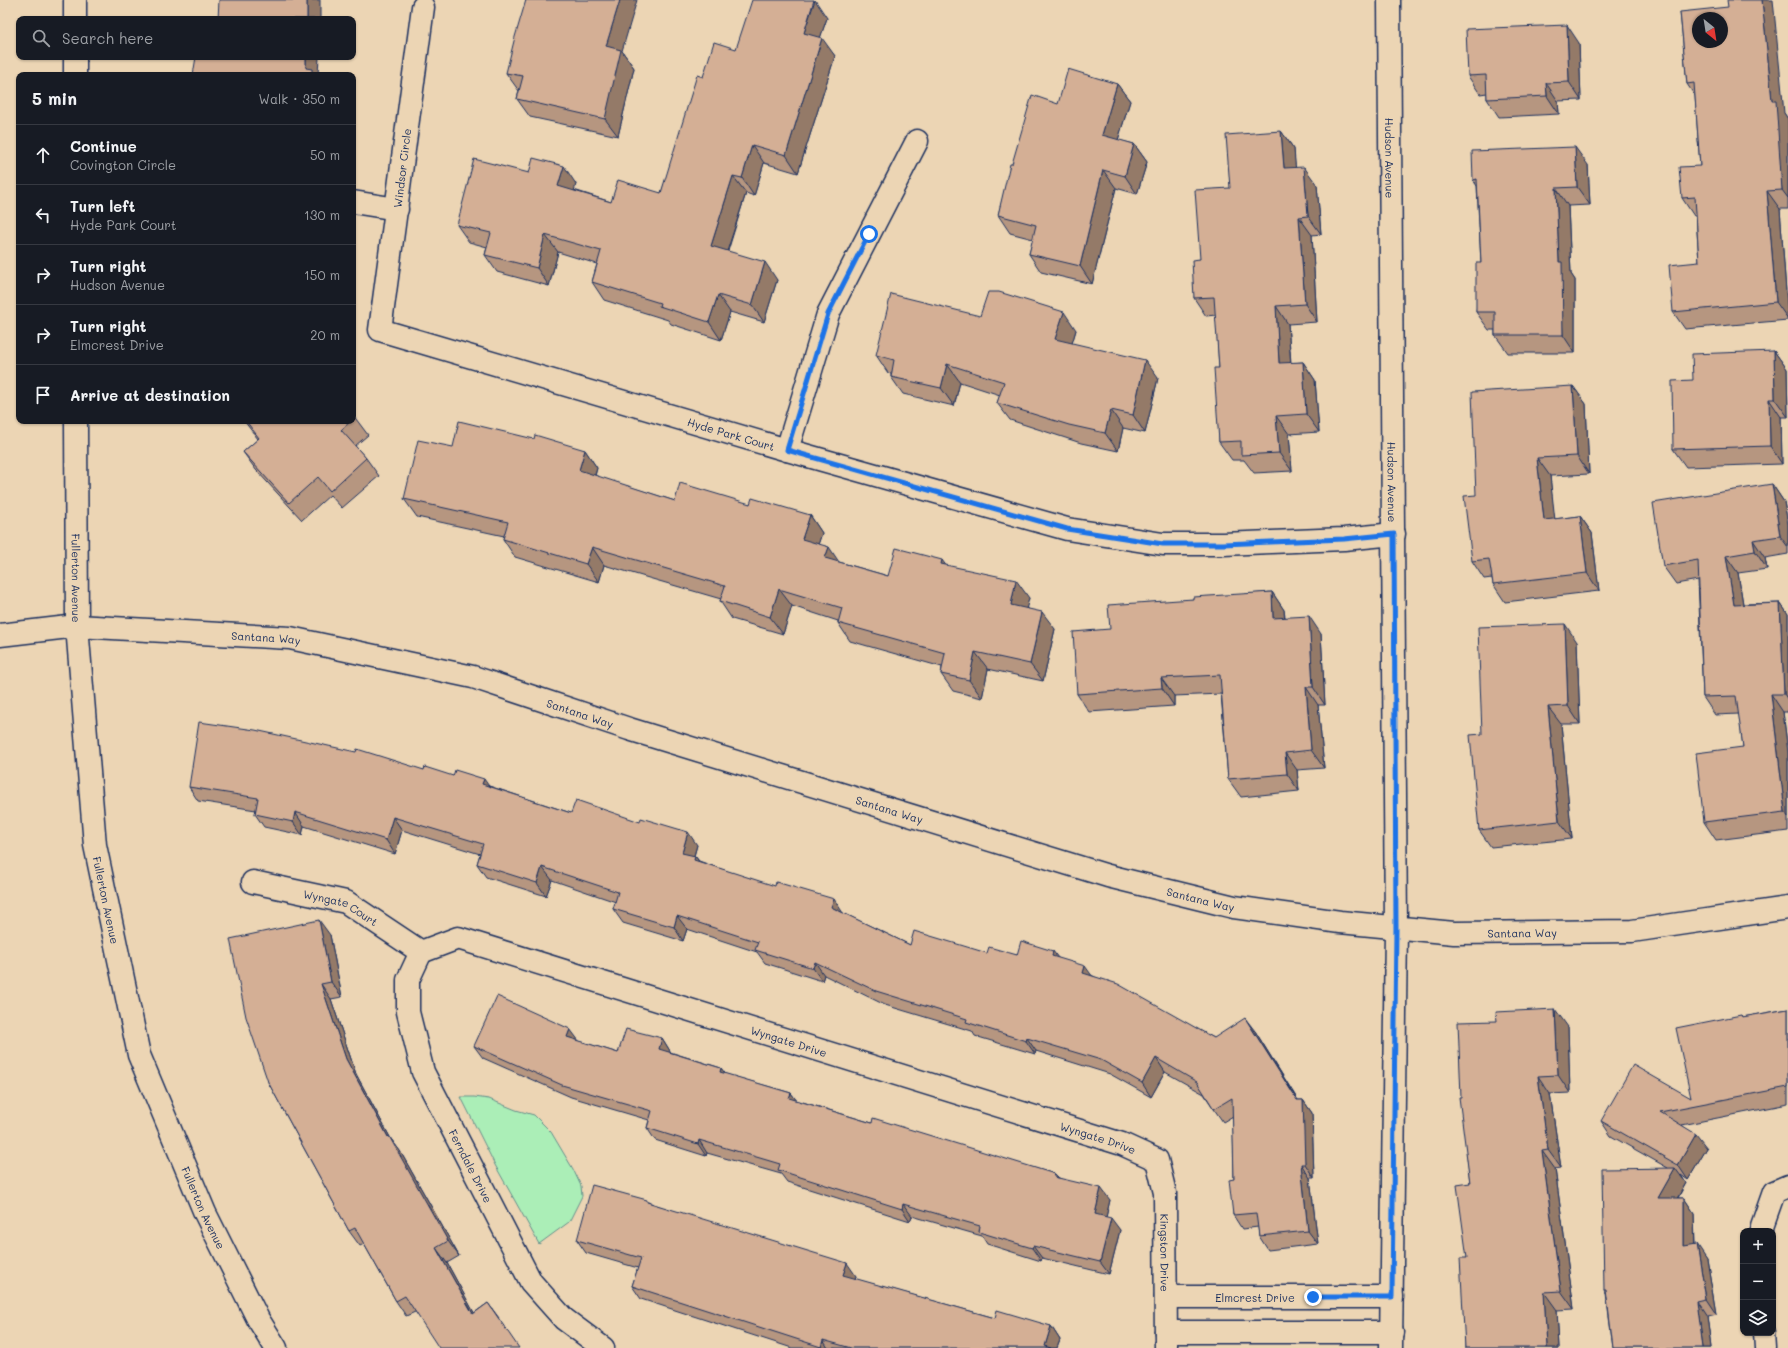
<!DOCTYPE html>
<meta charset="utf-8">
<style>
body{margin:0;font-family:Mali,sans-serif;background:#242831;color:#f1f3f6}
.controls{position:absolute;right:12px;bottom:12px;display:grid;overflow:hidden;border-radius:8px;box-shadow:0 1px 3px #0004}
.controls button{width:36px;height:36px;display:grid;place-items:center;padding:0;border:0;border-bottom:1px solid #363941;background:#171b24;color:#f1f3f6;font:20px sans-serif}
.compass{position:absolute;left:1692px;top:12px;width:36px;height:36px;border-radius:50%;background:#171b24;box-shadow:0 1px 3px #0004;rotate:150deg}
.stop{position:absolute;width:12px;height:12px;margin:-9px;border:3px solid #1a73e8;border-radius:50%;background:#fff}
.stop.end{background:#1a73e8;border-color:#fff;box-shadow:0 1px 4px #0008}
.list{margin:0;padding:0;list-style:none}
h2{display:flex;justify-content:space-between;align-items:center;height:52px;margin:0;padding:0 16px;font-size:17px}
h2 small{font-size:13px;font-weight:400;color:#9ea1a6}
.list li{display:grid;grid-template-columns:26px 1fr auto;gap:12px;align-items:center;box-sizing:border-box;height:60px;padding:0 16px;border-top:1px solid #363941}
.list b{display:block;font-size:15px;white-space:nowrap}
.list p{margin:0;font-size:13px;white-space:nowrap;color:#9ea1a6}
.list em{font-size:13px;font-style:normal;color:#9ea1a6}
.icon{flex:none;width:22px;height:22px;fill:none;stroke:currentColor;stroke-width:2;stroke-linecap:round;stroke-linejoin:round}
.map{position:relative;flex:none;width:1788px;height:1348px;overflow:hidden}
.search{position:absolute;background:#171b24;box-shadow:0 1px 3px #0004;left:16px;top:16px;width:340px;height:44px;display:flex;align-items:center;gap:10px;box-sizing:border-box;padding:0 14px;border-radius:8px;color:#9ea1a6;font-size:15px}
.panel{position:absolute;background:#171b24;box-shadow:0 1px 3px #0004;left:16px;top:72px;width:340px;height:352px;border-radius:8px}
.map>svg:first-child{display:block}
.green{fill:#abeeb7;stroke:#638e8a}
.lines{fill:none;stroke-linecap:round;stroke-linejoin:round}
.minor-casing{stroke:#1b2f5e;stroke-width:25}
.major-casing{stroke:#1b2f5e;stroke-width:25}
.minor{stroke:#ecd5b4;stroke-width:22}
.major{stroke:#ecd5b4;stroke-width:22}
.wall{fill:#b69680;stroke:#1b2f5e}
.shaded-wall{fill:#947a68;stroke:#1b2f5e}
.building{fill:#d4af95;stroke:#1b2f5e;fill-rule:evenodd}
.route{stroke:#1a73e8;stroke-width:5}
.labels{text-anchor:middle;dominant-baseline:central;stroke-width:3;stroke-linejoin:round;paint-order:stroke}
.street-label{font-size:11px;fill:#1b2f5e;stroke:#ecd5b4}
</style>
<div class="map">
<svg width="1788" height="1348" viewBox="0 0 1788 1348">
<rect width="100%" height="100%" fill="#ecd5b4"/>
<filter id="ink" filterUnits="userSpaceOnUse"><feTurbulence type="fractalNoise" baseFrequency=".025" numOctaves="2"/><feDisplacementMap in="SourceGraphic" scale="8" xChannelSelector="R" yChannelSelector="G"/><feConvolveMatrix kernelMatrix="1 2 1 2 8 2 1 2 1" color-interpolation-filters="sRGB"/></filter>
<g filter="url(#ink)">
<path class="green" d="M 461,1097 L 474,1097 L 489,1099 L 516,1110 L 534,1115 L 551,1132 L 573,1169 L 581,1186 L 582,1196 L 569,1222 L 539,1244 L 495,1165 Z"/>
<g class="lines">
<defs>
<g id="minor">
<path id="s1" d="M 1389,0 L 1396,928 L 1391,1348"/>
<path id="s2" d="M 423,7 L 380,330 L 787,450 L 1067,529 L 1163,544 L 1223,544 L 1344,539 L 1394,534"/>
<path d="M 353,202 L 397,209"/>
<path d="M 787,450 L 828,314 L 917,141"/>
<path id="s3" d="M 0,635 L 77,626 L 290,638 L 473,677 L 629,729 L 1108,876 L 1234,907 L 1340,922 L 1454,933 L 1632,931 L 1788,908"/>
<path id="s4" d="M 253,882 L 346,902 L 421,952"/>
<path id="s5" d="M 421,952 L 458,938 L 1122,1144 L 1157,1160 L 1165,1193 L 1166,1348"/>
<path id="s6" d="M 421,952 L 408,980 L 408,1012 L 423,1072 L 531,1282 L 564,1319 L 603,1348"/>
<path d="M 1762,1231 L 1762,1226 L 1774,1192 L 1788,1186"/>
<path id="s7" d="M 1166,1297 L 1392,1297"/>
<path d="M 1166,1332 L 1392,1332"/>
<path d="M 1765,1333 L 1766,1348"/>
</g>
<g id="major">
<path d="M 75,0 L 75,19"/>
<path d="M 75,57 L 75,75"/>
<path id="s8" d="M 76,421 L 77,626 L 95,845 L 139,1055 L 205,1213 L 258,1319 L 276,1348"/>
</g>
</defs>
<use href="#minor" class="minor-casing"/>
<use href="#major" class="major-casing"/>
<use href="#minor" class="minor"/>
<use href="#major" class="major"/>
</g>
<g class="wall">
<path d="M 1680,12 L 1784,113 L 1788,119 L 1788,209 L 1780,209 L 1788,320 L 1685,329 L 1673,312 L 1699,262 L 1696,216 L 1694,216 L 1682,198 L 1700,166 L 1695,96 L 1687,84 Z"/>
<path d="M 827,18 L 820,38 L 835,56 L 798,173 L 764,163 L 754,196 L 746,193 L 728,251 L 777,280 L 764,322 L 730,312 L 721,340 L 671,324 L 668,320 L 604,300 L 592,282 L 597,264 L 558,252 L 549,286 L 497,272 L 485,255 L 487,247 L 469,242 L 457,225 L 529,173 L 576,184 L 574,190 L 611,202 L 661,193 L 703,77 L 736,49 Z"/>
<path d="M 1579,43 L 1581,100 L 1558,101 L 1559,114 L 1499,117 L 1487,99 L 1487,93 L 1480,94 L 1468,76 Z"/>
<path d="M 622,51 L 634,68 L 618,136 L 530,117 L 517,99 L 519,91 L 506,73 Z"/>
<path d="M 1117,84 L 1130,101 L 1118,140 L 1134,144 L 1147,162 L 1137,194 L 1116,188 L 1092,284 L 1041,272 L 1029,254 L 1033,239 L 1010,233 L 998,215 L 1012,164 L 1058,104 Z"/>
<path d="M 1281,131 L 1294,149 L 1295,168 L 1317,185 L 1321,234 L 1312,235 L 1317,322 L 1288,324 L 1291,363 L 1303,362 L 1315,380 L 1319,432 L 1289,434 L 1292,471 L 1254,473 L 1244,460 L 1232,460 L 1219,442 L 1219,368 L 1216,315 L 1206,316 L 1194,298 L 1200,259 L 1230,188 Z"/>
<path d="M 1588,165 L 1590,205 L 1568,206 L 1571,274 L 1575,280 L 1575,353 L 1508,353 L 1495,335 L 1495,330 L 1489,330 L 1476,312 L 1481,263 L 1477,186 L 1473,180 Z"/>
<path d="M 1076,330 L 1072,343 L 1158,378 L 1145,433 L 1123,428 L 1118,451 L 1081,443 L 1010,420 L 997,403 L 1000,395 L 960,382 L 954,406 L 903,394 L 891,377 L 891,374 L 888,373 L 876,355 Z"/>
<path d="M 1774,351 L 1787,369 L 1788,417 L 1781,417 L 1782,464 L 1686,467 L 1673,449 L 1693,380 Z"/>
<path d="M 1573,386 L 1586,404 L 1589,474 L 1550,476 L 1554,519 L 1580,516 L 1592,533 L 1599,591 L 1505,602 L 1493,584 L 1492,578 L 1484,579 L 1472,561 Z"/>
<path d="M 353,415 L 368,435 L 355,446 L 366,458 L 379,476 L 342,508 L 330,495 L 302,520 L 256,470 L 243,452 L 258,439 L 244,421 L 353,421 Z"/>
<path d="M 453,447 L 585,450 L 597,468 L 595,476 L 675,501 L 750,504 L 810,515 L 822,533 L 818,544 L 839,562 L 888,576 L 945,565 L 1029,598 L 1026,608 L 1055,629 L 1043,681 L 988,669 L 982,698 L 953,691 L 941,674 L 942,667 L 850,641 L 838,623 L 838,621 L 792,606 L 783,634 L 732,619 L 720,601 L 721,599 L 604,565 L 599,582 L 515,557 L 503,539 L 504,536 L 417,517 L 404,499 Z"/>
<path d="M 1772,484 L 1784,502 L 1788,524 L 1788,554 L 1765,558 L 1767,569 L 1738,573 L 1743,604 L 1780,603 L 1788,614 L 1788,712 L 1783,712 L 1788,752 L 1788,831 L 1716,840 L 1704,822 L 1743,747 L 1739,714 L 1715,715 L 1703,697 L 1698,580 L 1676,584 L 1663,566 Z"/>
<path d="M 1272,592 L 1284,610 L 1285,617 L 1321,634 L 1325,705 L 1318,705 L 1324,768 L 1297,770 L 1299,791 L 1241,797 L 1228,779 L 1221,694 L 1174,696 L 1174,706 L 1089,712 L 1077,694 L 1110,629 L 1193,599 Z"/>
<path d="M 1577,642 L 1580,724 L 1561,724 L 1572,839 L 1491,847 L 1479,830 L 1482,734 Z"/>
<path d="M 424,770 L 489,786 L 571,813 L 697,845 L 694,856 L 695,856 L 699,861 L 843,913 L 910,945 L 987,953 L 1058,958 L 1214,1038 L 1255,1031 L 1298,1100 L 1303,1100 L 1312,1113 L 1314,1178 L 1310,1178 L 1318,1244 L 1268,1250 L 1259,1236 L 1258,1227 L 1242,1229 L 1233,1215 L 1234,1179 L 1233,1116 L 1223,1122 L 1214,1109 L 1204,1094 L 1165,1072 L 1151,1097 L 1110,1074 L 1036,1051 L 1035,1054 L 975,1036 L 972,1031 L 885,1005 L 824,975 L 822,981 L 765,963 L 757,952 L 687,929 L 683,941 L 623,923 L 613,909 L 616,902 L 552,880 L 546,896 L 486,877 L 477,864 L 480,854 L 402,830 L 395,854 L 304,826 L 302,835 L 264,827 L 255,814 L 256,810 L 198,801 L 189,787 Z"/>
<path d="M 330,935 L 342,997 L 331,999 L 356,1074 L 391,1139 L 400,1151 L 459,1256 L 447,1263 L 474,1313 L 488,1303 L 499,1318 L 415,1312 L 406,1316 L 396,1301 L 364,1244 L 360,1246 L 349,1231 L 268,1082 Z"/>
<path d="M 1788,1009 L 1788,1104 L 1682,1125 L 1707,1148 L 1688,1180 L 1681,1175 L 1686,1183 L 1678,1198 L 1684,1198 L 1694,1213 L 1695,1244 L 1707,1259 L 1716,1314 L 1707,1316 L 1711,1348 L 1613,1348 L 1606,1294 L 1604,1290 L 1668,1168 L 1611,1136 L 1601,1121 L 1691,1098 L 1741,1015 L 1743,1017 Z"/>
<path d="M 1568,1027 L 1570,1093 L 1550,1094 L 1561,1168 L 1555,1169 L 1574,1309 L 1557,1310 L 1559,1348 L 1465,1348 L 1467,1258 L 1470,1183 L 1461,1097 Z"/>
<path d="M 662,1038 L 670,1051 L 670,1052 L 721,1068 L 725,1074 L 791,1093 L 796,1100 L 872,1123 L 1055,1174 L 1059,1178 L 1110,1200 L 1106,1217 L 1120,1230 L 1109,1274 L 1042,1258 L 1041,1261 L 987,1244 L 982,1236 L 912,1216 L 910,1221 L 787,1182 L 781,1174 L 707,1153 L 706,1156 L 655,1140 L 647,1128 L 649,1120 L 571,1097 L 483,1058 L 474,1046 L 579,1041 L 618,1053 Z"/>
<path d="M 648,1202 L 856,1276 L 855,1279 L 995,1318 L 1051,1326 L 1060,1340 L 1057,1348 L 792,1348 L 641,1299 L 632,1286 L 638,1268 L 586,1253 L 577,1240 Z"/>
</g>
<g class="shaded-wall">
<rect x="307" y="0" width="13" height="19"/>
<path d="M 620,0 L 637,0 L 622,51 L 634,68 L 618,136 L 605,119 L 606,46 Z"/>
<path d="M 815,0 L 827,18 L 816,50 L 804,33 Z"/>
<path d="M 1762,0 L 1773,0 L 1784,113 L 1788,119 L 1788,198 L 1782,190 L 1772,101 Z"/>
<path d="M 1567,25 L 1579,43 L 1581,100 L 1569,82 Z"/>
<path d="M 822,38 L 835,56 L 798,173 L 786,155 Z"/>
<path d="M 306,57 L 319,57 L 318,75 L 310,75 L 306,68 Z"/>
<path d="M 1546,83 L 1558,101 L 1559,114 L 1547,96 Z"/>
<path d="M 1117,84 L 1130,101 L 1114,153 L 1102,135 Z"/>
<path d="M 1281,131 L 1294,149 L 1297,186 L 1284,168 Z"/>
<path d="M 1134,144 L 1147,162 L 1137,194 L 1125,176 Z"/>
<path d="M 752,145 L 764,163 L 754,196 L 742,178 Z"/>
<path d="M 1575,147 L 1588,165 L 1590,205 L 1577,187 Z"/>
<path d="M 564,166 L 576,184 L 571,203 L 558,186 Z"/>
<path d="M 1304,167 L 1317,185 L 1321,234 L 1308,216 Z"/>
<path d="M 1103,170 L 1116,188 L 1092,284 L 1080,266 Z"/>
<path d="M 733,176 L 746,193 L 723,264 L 711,246 Z"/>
<path d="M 1556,188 L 1568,206 L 1571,274 L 1575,280 L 1575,353 L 1563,335 L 1559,262 Z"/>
<path d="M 1767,191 L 1780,209 L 1788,319 L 1776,302 Z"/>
<path d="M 1299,217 L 1312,235 L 1317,322 L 1305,304 Z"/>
<path d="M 545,235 L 558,252 L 549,286 L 537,268 Z"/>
<path d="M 765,262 L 777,280 L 764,322 L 752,305 Z"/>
<path d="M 718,295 L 730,312 L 721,340 L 709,322 Z"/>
<path d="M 1276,306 L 1288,324 L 1292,381 L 1279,363 Z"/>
<path d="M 1064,312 L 1076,330 L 1068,357 L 1055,339 Z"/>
<path d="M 1774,351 L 1787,369 L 1788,417 L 1775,399 Z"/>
<path d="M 1145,360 L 1158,378 L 1145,433 L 1133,415 Z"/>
<path d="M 1303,362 L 1315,380 L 1319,432 L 1306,414 Z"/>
<path d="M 947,364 L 960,382 L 954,406 L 941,388 Z"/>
<path d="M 1573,386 L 1586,404 L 1589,474 L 1577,456 Z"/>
<path d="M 1769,399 L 1781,417 L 1782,464 L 1770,446 Z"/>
<path d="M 1111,410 L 1123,428 L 1118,451 L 1105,433 Z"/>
<path d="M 1276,416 L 1289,434 L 1292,471 L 1279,453 Z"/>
<path d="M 585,450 L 597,468 L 591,488 L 579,470 Z"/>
<path d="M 1537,458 L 1550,476 L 1557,538 L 1544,520 Z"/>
<path d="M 1772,484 L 1784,502 L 1788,524 L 1788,547 L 1780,536 Z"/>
<path d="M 810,515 L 822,533 L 814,557 L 802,539 Z"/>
<path d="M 1580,516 L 1592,533 L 1599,591 L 1587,573 Z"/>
<path d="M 1753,540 L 1765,558 L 1767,569 L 1755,551 Z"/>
<path d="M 592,547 L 604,565 L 599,582 L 586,564 Z"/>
<path d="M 829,547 L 841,565 L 825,558 Z"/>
<path d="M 1726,556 L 1738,573 L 1746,623 L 1734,605 Z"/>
<path d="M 942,560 L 955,578 L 941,564 Z"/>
<path d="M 1016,580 L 1029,598 L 1023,622 L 1011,605 Z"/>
<path d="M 779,589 L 792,606 L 783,634 L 770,617 Z"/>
<path d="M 1272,592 L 1284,610 L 1286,636 L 1273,618 Z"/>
<path d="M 1780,603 L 1788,614 L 1788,700 L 1784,694 Z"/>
<path d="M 1042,612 L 1055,629 L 1043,681 L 1030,664 Z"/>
<path d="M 1309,616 L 1321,634 L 1325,705 L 1313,687 Z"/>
<path d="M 1565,624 L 1577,642 L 1580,724 L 1568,706 Z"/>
<path d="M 975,652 L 988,669 L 982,698 L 969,680 Z"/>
<path d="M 1161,678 L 1174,696 L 1174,706 L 1162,688 Z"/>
<path d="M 1306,687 L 1318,705 L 1324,768 L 1311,750 Z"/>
<path d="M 1771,694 L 1783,712 L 1788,752 L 1788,817 L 1785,812 Z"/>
<path d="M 1548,707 L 1561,724 L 1572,839 L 1559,821 Z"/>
<path d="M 1285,753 L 1297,770 L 1299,791 L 1287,774 Z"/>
<path d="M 484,779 L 493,792 L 482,784 Z"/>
<path d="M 295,812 L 304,826 L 302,835 L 293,822 Z"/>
<path d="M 393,817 L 402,830 L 395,854 L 386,840 Z"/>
<path d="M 688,832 L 697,845 L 691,866 L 682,853 Z"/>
<path d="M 695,856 L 705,870 L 694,860 Z"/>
<path d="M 542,867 L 552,880 L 546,896 L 537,883 Z"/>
<path d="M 834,899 L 843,913 L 831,907 Z"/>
<path d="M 677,916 L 687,929 L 683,941 L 674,927 Z"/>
<path d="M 319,920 L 330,935 L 342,997 L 331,982 Z"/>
<path d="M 1053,951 L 1063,965 L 1052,956 Z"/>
<path d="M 815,962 L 824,975 L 822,981 L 813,968 Z"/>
<path d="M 1085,966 L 1095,980 L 1083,973 Z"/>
<path d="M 321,984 L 331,999 L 356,1074 L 391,1139 L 400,1151 L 459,1256 L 448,1241 L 388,1137 L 346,1059 Z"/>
<path d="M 1555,1009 L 1568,1027 L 1570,1093 L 1558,1075 Z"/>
<path d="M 1245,1018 L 1255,1031 L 1303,1109 L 1303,1100 L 1312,1113 L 1314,1178 L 1305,1164 L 1297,1100 Z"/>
<path d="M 570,1029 L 579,1041 L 567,1037 Z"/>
<path d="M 662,1038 L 670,1051 L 667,1061 L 659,1049 Z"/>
<path d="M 1027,1038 L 1036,1051 L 1035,1054 L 1026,1041 Z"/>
<path d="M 1156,1058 L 1165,1072 L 1151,1097 L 1142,1083 Z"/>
<path d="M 721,1068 L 730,1080 L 720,1072 Z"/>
<path d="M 1538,1076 L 1550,1094 L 1561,1168 L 1548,1150 Z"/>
<path d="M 791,1093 L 800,1105 L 789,1098 Z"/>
<path d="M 1696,1134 L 1707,1148 L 1688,1180 L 1678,1165 Z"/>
<path d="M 699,1140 L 707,1153 L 706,1156 L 698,1144 Z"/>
<path d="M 1542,1151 L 1555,1169 L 1574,1309 L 1561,1291 Z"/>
<path d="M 1301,1164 L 1310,1178 L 1318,1244 L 1308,1231 Z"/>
<path d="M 1675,1168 L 1686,1183 L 1668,1214 L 1658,1198 Z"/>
<path d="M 1055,1174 L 1064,1186 L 1054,1177 Z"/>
<path d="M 1101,1188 L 1110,1200 L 1104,1226 L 1095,1214 Z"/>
<path d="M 1684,1198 L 1694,1213 L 1695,1261 L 1684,1246 Z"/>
<path d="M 903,1204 L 912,1216 L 910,1221 L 902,1209 Z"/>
<path d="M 1111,1218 L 1120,1230 L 1109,1274 L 1100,1262 Z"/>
<path d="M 1697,1244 L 1707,1259 L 1716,1314 L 1706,1299 Z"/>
<path d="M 1033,1246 L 1042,1258 L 1041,1261 L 1032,1248 Z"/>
<path d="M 436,1248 L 447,1263 L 483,1329 L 473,1314 Z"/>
<path d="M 847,1263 L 856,1276 L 852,1288 L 843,1275 Z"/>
<path d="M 1544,1292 L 1557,1310 L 1559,1348 L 1547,1348 Z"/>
<path d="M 1697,1301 L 1707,1316 L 1711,1348 L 1703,1348 Z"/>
<path d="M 1051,1326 L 1060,1340 L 1057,1348 L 1046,1348 L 1045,1346 Z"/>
<path d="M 823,1340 L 828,1348 L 821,1348 L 821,1347 Z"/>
</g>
<g class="building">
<path d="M 219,0 L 307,0 L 307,19 L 218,19 Z"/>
<path d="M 526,0 L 620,0 L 606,46 L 621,50 L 605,119 L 517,99 L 523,76 L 506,73 L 515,37 Z"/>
<path d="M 752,0 L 814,0 L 804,33 L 822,38 L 786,155 L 752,145 L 742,178 L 733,176 L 711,246 L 765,262 L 752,305 L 718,295 L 709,322 L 659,306 L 660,303 L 592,282 L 601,251 L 545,235 L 537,268 L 485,255 L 491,233 L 457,225 L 474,159 L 529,173 L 533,158 L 564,166 L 558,186 L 611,202 L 618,180 L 661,193 L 697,75 L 703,77 L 714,42 L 736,49 Z"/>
<path d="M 1727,0 L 1762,0 L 1772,101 L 1776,101 L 1782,190 L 1767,191 L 1776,302 L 1673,312 L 1669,265 L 1699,262 L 1695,197 L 1682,198 L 1679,167 L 1700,166 L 1694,83 L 1687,84 L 1680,12 L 1728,7 ZM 1698,18 L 1722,18 L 1722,42 L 1698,42 Z"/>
<path d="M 1567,25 L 1569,82 L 1546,83 L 1547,96 L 1487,99 L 1486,75 L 1468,76 L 1466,29 Z"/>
<path d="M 196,57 L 206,57 L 217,58 L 217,57 L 306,57 L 306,68 L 312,69 L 312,75 L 193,75 Z"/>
<path d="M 1068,69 L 1117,84 L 1102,135 L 1134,144 L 1125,176 L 1103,170 L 1080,266 L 1029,254 L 1036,225 L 998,215 L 1010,164 L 1012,164 L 1032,95 L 1058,104 Z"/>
<path d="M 1281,131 L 1284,168 L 1304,167 L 1308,216 L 1299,217 L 1305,304 L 1276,306 L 1279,363 L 1303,362 L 1306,414 L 1276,416 L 1279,453 L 1241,455 L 1241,441 L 1219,442 L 1214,368 L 1219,368 L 1214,297 L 1194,298 L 1192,260 L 1200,259 L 1195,190 L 1230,188 L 1226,135 Z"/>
<path d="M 1575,147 L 1577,187 L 1556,188 L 1559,262 L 1562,262 L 1563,335 L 1495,335 L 1495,312 L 1476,312 L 1476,263 L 1481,263 L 1477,179 L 1473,180 L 1472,151 Z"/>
<path d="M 988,292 L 999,292 L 1064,312 L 1055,339 L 1145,360 L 1133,415 L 1111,410 L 1105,433 L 1069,425 L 997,403 L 1004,382 L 947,364 L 941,388 L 891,377 L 894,360 L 876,355 L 891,294 L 980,316 Z"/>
<path d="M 1774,351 L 1775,399 L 1769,399 L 1770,446 L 1673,449 L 1672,381 L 1693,380 L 1692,354 Z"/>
<path d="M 1573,386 L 1577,456 L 1537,458 L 1544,520 L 1580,516 L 1587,573 L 1493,584 L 1489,559 L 1472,561 L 1464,496 L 1476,495 L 1472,392 Z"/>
<path d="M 246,421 L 351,421 L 341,430 L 366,458 L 330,491 L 318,477 L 289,503 L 243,452 L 259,438 Z"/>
<path d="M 459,421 L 534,439 L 535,435 L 585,450 L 579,470 L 675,501 L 680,483 L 750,504 L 752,498 L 810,515 L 802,539 L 829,547 L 825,558 L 888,576 L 896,548 L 942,560 L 941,564 L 1016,580 L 1011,605 L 1042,612 L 1030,664 L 975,652 L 969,680 L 941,674 L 945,653 L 838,623 L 842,608 L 779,589 L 770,617 L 720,601 L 725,586 L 592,547 L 586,564 L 503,539 L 508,522 L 404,499 L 418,440 L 453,447 Z"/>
<path d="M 1772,484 L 1780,536 L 1753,540 L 1755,551 L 1726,556 L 1734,605 L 1780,603 L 1784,694 L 1771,694 L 1785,812 L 1704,822 L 1696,753 L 1743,747 L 1736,696 L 1703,697 L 1698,560 L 1663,566 L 1653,503 Z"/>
<path d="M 1272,592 L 1273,618 L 1309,616 L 1313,687 L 1306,687 L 1311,750 L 1285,753 L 1287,774 L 1228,779 L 1220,675 L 1161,678 L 1162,688 L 1077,694 L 1073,632 L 1110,629 L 1108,605 L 1193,599 L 1193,597 Z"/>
<path d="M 1565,624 L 1568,706 L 1548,707 L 1559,821 L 1479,830 L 1470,735 L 1482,734 L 1478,627 Z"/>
<path d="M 199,722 L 255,730 L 356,752 L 357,749 L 424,770 L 425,767 L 453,776 L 455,770 L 484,779 L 482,784 L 571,813 L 576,800 L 640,822 L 641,818 L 688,832 L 682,853 L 695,856 L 694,860 L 775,886 L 776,882 L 834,899 L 831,907 L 910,945 L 914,931 L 987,953 L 989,947 L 1017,955 L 1021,941 L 1053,951 L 1052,956 L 1085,966 L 1083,973 L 1118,984 L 1214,1038 L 1245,1018 L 1297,1100 L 1303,1100 L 1305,1164 L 1301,1164 L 1308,1231 L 1259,1236 L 1256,1213 L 1233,1215 L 1229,1180 L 1234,1179 L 1232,1098 L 1214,1109 L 1197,1082 L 1156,1058 L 1142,1083 L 1101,1060 L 1027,1038 L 1026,1041 L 966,1022 L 967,1019 L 876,991 L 815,962 L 813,968 L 755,950 L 758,942 L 677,916 L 674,927 L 613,909 L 618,892 L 542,867 L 537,883 L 477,864 L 483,844 L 393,817 L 386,840 L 295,812 L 293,822 L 255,814 L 258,798 L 189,787 Z"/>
<path d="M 319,920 L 331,982 L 321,984 L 346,1059 L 388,1137 L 389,1136 L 448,1241 L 436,1248 L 473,1314 L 488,1303 L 519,1348 L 439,1348 L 405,1296 L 396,1301 L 355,1228 L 349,1231 L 268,1082 L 246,1017 L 230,939 Z"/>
<path d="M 497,996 L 570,1029 L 567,1037 L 618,1053 L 626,1029 L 662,1038 L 659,1049 L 721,1068 L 720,1072 L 791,1093 L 789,1098 L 872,1123 L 873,1118 L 1055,1174 L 1054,1177 L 1101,1188 L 1095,1214 L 1111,1218 L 1100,1262 L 1033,1246 L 1032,1248 L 979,1232 L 980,1226 L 903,1204 L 902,1209 L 778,1170 L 780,1164 L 699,1140 L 698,1144 L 647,1128 L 652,1111 L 562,1085 L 474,1046 Z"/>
<path d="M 1555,1009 L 1558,1075 L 1538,1076 L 1548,1150 L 1542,1151 L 1561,1291 L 1544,1292 L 1547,1348 L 1465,1348 L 1460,1258 L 1467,1258 L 1457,1185 L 1470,1183 L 1459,1097 L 1461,1097 L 1458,1022 L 1497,1021 L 1496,1012 Z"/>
<path d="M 1788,1009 L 1788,1087 L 1660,1112 L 1696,1134 L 1678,1165 L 1601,1121 L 1633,1065 L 1691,1098 L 1676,1028 L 1741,1015 L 1742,1017 Z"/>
<path d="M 1675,1168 L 1658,1198 L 1684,1198 L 1684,1246 L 1697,1244 L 1706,1299 L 1697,1301 L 1703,1348 L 1613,1348 L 1606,1290 L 1604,1290 L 1602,1169 Z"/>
<path d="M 592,1185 L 647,1200 L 647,1202 L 847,1263 L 843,1275 L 995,1318 L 997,1310 L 1051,1326 L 1045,1346 L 1051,1348 L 851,1348 L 823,1340 L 821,1347 L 632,1286 L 641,1258 L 577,1240 Z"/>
</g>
</g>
<g class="lines" filter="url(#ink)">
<path class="route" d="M 869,234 L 828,314 L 787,450 L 1067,529 L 1163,544 L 1223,544 L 1344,539 L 1394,534 L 1396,928 L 1392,1297 L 1313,1297"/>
</g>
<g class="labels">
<g class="street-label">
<text stroke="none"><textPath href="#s1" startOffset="158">Hudson Avenue</textPath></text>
<text transform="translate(402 168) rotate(-83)">Windsor Circle</text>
<text stroke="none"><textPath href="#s2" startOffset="692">Hyde Park Court</textPath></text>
<text stroke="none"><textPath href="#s1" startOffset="482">Hudson Avenue</textPath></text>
<text stroke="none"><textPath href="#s8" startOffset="157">Fullerton Avenue</textPath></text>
<text stroke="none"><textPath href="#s3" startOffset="267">Santana Way</textPath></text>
<text stroke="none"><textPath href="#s3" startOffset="591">Santana Way</textPath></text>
<text stroke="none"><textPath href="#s3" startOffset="915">Santana Way</textPath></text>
<text stroke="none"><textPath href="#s3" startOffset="1239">Santana Way</textPath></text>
<text stroke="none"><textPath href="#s8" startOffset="481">Fullerton Avenue</textPath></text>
<text stroke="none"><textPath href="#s4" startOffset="92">Wyngate Court</textPath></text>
<text stroke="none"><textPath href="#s3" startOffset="1563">Santana Way</textPath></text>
<text stroke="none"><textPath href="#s5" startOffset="386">Wyngate Drive</textPath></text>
<text stroke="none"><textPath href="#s5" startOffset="710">Wyngate Drive</textPath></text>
<text stroke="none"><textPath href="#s6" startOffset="230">Ferndale Drive</textPath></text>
<text stroke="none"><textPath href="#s8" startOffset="805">Fullerton Avenue</textPath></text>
<text stroke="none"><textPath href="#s5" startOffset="867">Kingston Drive</textPath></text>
<text stroke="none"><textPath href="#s7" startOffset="89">Elmcrest Drive</textPath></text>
</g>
</g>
</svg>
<div class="controls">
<button>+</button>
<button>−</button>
<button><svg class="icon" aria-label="layers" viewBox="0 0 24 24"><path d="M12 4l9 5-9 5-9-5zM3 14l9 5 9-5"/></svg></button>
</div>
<svg class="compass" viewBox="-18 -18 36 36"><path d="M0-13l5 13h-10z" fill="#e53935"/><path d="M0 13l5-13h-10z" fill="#9ea1a6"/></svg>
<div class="stop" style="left:869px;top:234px"></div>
<div class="stop end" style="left:1313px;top:1297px"></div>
<div class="search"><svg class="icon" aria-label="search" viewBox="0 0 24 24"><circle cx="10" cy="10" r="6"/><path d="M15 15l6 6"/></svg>Search here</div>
<section class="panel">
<h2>5 min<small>Walk · 350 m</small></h2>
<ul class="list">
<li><svg class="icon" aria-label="ahead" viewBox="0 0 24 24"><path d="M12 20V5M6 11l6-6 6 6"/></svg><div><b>Continue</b><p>Covington Circle</p></div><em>50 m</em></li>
<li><svg class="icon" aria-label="left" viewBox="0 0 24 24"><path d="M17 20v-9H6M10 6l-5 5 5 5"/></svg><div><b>Turn left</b><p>Hyde Park Court</p></div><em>130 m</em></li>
<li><svg class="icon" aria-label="right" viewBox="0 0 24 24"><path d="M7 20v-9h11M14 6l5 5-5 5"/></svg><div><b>Turn right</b><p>Hudson Avenue</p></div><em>150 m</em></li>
<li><svg class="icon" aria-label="right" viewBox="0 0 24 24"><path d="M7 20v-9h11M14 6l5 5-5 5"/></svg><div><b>Turn right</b><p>Elmcrest Drive</p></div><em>20 m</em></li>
<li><svg class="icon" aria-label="arrive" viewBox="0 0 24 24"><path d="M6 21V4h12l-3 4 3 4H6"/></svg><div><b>Arrive at destination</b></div></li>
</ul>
</section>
</div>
